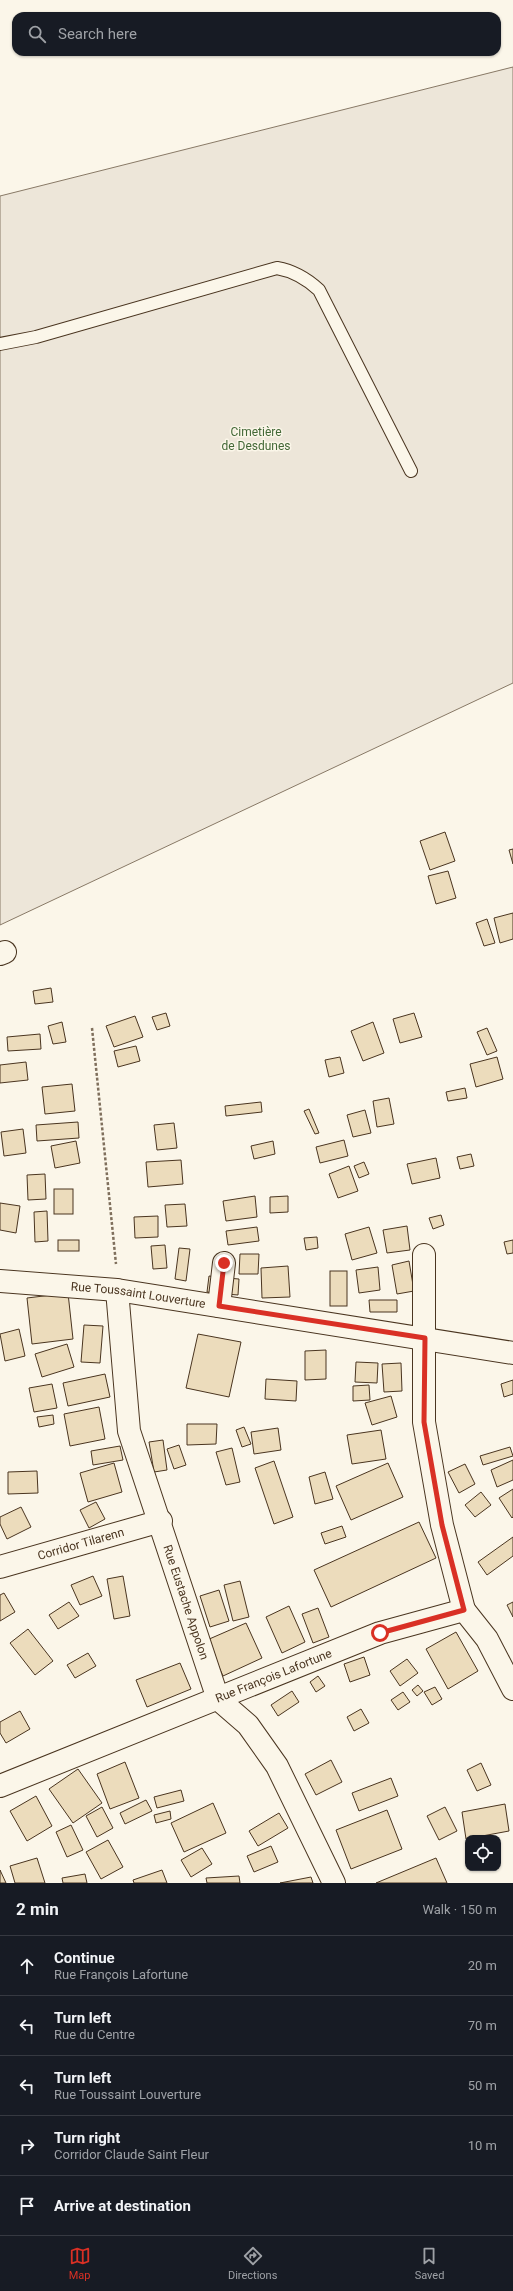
<!DOCTYPE html>
<meta charset="utf-8">
<style>
body{margin:0;font-family:Roboto,sans-serif;background:#242831;color:#f1f3f6}
.controls{position:absolute;right:12px;bottom:12px;display:grid;overflow:hidden;border-radius:8px;box-shadow:0 1px 3px #0004}
.controls button{width:36px;height:36px;display:grid;place-items:center;padding:0;border:0;border-bottom:1px solid #363941;background:#171b24;color:#f1f3f6;font:20px sans-serif}
.stop{position:absolute;width:12px;height:12px;margin:-9px;border:3px solid #d93025;border-radius:50%;background:#fff}
.stop.end{background:#d93025;border-color:#fff;box-shadow:0 1px 4px #0008}
.list{margin:0;padding:0;list-style:none}
h2{display:flex;justify-content:space-between;align-items:center;height:52px;margin:0;padding:0 16px;font-size:17px}
h2 small{font-size:13px;font-weight:400;color:#9ea1a6}
.list li{display:grid;grid-template-columns:26px 1fr auto;gap:12px;align-items:center;box-sizing:border-box;height:60px;padding:0 16px;border-top:1px solid #363941}
.list b{display:block;font-size:15px;white-space:nowrap}
.list p{margin:0;font-size:13px;white-space:nowrap;color:#9ea1a6}
.list em{font-size:13px;font-style:normal;color:#9ea1a6}
.icon{flex:none;width:22px;height:22px;fill:none;stroke:currentColor;stroke-width:2;stroke-linecap:round;stroke-linejoin:round}
.map{position:relative;flex:none;width:513px;height:1883px;overflow:hidden}
.search{position:absolute;background:#171b24;box-shadow:0 1px 3px #0004;left:12px;right:12px;top:12px;height:44px;display:flex;align-items:center;gap:10px;box-sizing:border-box;padding:0 14px;border-radius:12px;color:#9ea1a6;font-size:15px}
.sheet{height:352px;background:#171b24}
nav{display:flex;justify-content:space-around;align-items:center;box-sizing:border-box;height:56px;border-top:1px solid #363941;background:#171b24;font-size:11px;color:#9ea1a6}
nav a{display:grid;justify-items:center;gap:2px}
nav .on{color:#d93025}
.map>svg:first-child{display:block}
.green{fill:#ede6d9;stroke:#887966}
.building{fill:#ecdcbc;stroke:#4a3520}
.lines{fill:none;stroke-linecap:round;stroke-linejoin:round}
.service-casing{stroke:#4a3520;stroke-width:14}
.minor-casing{stroke:#4a3520;stroke-width:24}
.path{stroke:#7f6f5c;stroke-width:2.5;stroke-dasharray:3 2;stroke-linecap:butt}
.service{stroke:#fbf6e9;stroke-width:12}
.minor{stroke:#fbf6e9;stroke-width:22}
.route{stroke:#d93025;stroke-width:5}
.labels{text-anchor:middle;dominant-baseline:central;stroke-width:3;stroke-linejoin:round;paint-order:stroke}
.park-label{font-size:12px;fill:#436837;stroke:#fbf6e9}
.street-label{font-size:12px;fill:#4a3520;stroke:#fbf6e9}
</style>
<div class="map">
<svg width="513" height="1883" viewBox="0 0 513 1883">
<rect width="100%" height="100%" fill="#fbf6e9"/>
<path class="green" d="M 513,67 L 513,683 L 0,925 L 0,196 Z"/>
<g class="building">
<path d="M 445,832 L 455,861 L 430,870 L 420,841 Z"/>
<path d="M 513,849 L 513,864 L 509,850 Z"/>
<path d="M 448,871 L 456,898 L 436,904 L 428,876 Z"/>
<path d="M 513,913 L 513,939 L 500,943 L 494,918 Z"/>
<path d="M 487,919 L 495,943 L 484,946 L 476,923 Z"/>
<path d="M 51,988 L 53,1002 L 35,1004 L 33,991 Z"/>
<path d="M 166,1013 L 170,1026 L 157,1030 L 152,1017 Z"/>
<path d="M 414,1013 L 422,1037 L 400,1043 L 393,1019 Z"/>
<path d="M 135,1016 L 143,1037 L 114,1047 L 106,1026 Z"/>
<path d="M 62,1022 L 66,1042 L 53,1044 L 48,1026 Z"/>
<path d="M 373,1022 L 384,1053 L 363,1061 L 351,1031 Z"/>
<path d="M 487,1028 L 497,1051 L 487,1055 L 477,1032 Z"/>
<path d="M 40,1034 L 41,1049 L 8,1051 L 7,1037 Z"/>
<path d="M 136,1046 L 140,1061 L 118,1067 L 114,1051 Z"/>
<path d="M 340,1057 L 344,1073 L 329,1077 L 325,1060 Z"/>
<path d="M 497,1057 L 503,1079 L 476,1087 L 470,1064 Z"/>
<path d="M 26,1062 L 28,1080 L 0,1083 L 0,1065 Z"/>
<path d="M 72,1084 L 75,1111 L 45,1114 L 42,1087 Z"/>
<path d="M 465,1088 L 467,1098 L 448,1101 L 446,1092 Z"/>
<path d="M 389,1098 L 394,1124 L 377,1127 L 373,1101 Z"/>
<path d="M 261,1102 L 262,1112 L 226,1116 L 225,1106 Z"/>
<path d="M 309,1109 L 319,1133 L 315,1134 L 304,1111 Z"/>
<path d="M 365,1110 L 371,1133 L 353,1137 L 347,1115 Z"/>
<path d="M 78,1122 L 79,1138 L 37,1141 L 36,1125 Z"/>
<path d="M 174,1123 L 177,1148 L 157,1150 L 154,1125 Z"/>
<path d="M 23,1129 L 26,1153 L 4,1156 L 1,1132 Z"/>
<path d="M 344,1140 L 348,1156 L 320,1163 L 316,1147 Z"/>
<path d="M 76,1141 L 80,1163 L 55,1168 L 51,1146 Z"/>
<path d="M 273,1141 L 275,1154 L 254,1159 L 251,1146 Z"/>
<path d="M 471,1154 L 474,1166 L 460,1169 L 457,1157 Z"/>
<path d="M 436,1158 L 440,1178 L 412,1184 L 407,1164 Z"/>
<path d="M 181,1160 L 183,1184 L 148,1187 L 146,1162 Z"/>
<path d="M 364,1162 L 369,1174 L 359,1178 L 354,1166 Z"/>
<path d="M 349,1166 L 358,1191 L 338,1198 L 329,1174 Z"/>
<path d="M 45,1174 L 46,1199 L 28,1200 L 27,1175 Z"/>
<rect x="54" y="1189" width="19" height="25"/>
<path d="M 255,1196 L 257,1217 L 226,1221 L 223,1201 Z"/>
<path d="M 288,1196 L 288,1212 L 270,1213 L 270,1197 Z"/>
<path d="M 0,1203 L 20,1206 L 16,1233 L 0,1230 Z"/>
<path d="M 185,1204 L 187,1226 L 167,1227 L 165,1205 Z"/>
<path d="M 47,1211 L 48,1241 L 35,1242 L 34,1212 Z"/>
<path d="M 441,1215 L 444,1225 L 433,1229 L 429,1218 Z"/>
<path d="M 158,1216 L 158,1237 L 135,1238 L 134,1217 Z"/>
<path d="M 407,1226 L 410,1250 L 387,1253 L 383,1230 Z"/>
<path d="M 257,1227 L 259,1241 L 228,1245 L 226,1231 Z"/>
<path d="M 369,1227 L 377,1253 L 352,1260 L 345,1234 Z"/>
<path d="M 317,1237 L 318,1248 L 306,1250 L 304,1238 Z"/>
<rect x="58" y="1240" width="21" height="11"/>
<path d="M 513,1240 L 513,1253 L 507,1254 L 504,1242 Z"/>
<path d="M 165,1245 L 167,1268 L 153,1269 L 151,1246 Z"/>
<path d="M 179,1248 L 190,1249 L 186,1281 L 175,1279 Z"/>
<path d="M 240,1254 L 259,1254 L 258,1274 L 239,1274 Z"/>
<path d="M 409,1261 L 414,1291 L 397,1294 L 392,1265 Z"/>
<path d="M 288,1266 L 290,1297 L 262,1298 L 261,1268 Z"/>
<path d="M 378,1267 L 380,1290 L 359,1293 L 356,1270 Z"/>
<rect x="330" y="1271" width="17" height="35"/>
<path d="M 209,1276 L 218,1277 L 216,1293 L 207,1292 Z"/>
<path d="M 227,1278 L 239,1279 L 238,1295 L 226,1294 Z"/>
<path d="M 68,1293 L 73,1339 L 32,1344 L 27,1298 Z"/>
<path d="M 369,1300 L 397,1300 L 397,1312 L 370,1312 Z"/>
<path d="M 84,1325 L 103,1326 L 100,1363 L 81,1362 Z"/>
<path d="M 19,1329 L 25,1356 L 5,1361 L 0,1334 Z"/>
<path d="M 198,1334 L 241,1342 L 229,1397 L 186,1388 Z"/>
<path d="M 67,1344 L 74,1367 L 42,1377 L 35,1354 Z"/>
<path d="M 326,1350 L 326,1379 L 305,1380 L 305,1351 Z"/>
<path d="M 356,1362 L 378,1363 L 377,1383 L 355,1382 Z"/>
<path d="M 401,1363 L 402,1391 L 384,1392 L 382,1364 Z"/>
<path d="M 105,1374 L 110,1397 L 68,1406 L 63,1383 Z"/>
<path d="M 266,1379 L 297,1381 L 296,1401 L 265,1399 Z"/>
<path d="M 513,1380 L 513,1394 L 504,1397 L 501,1384 Z"/>
<path d="M 52,1384 L 57,1408 L 34,1412 L 29,1388 Z"/>
<path d="M 369,1385 L 370,1400 L 353,1401 L 353,1386 Z"/>
<path d="M 391,1396 L 397,1417 L 372,1425 L 365,1403 Z"/>
<path d="M 99,1407 L 105,1439 L 70,1446 L 64,1414 Z"/>
<path d="M 53,1415 L 54,1424 L 39,1427 L 37,1417 Z"/>
<path d="M 187,1424 L 217,1424 L 216,1444 L 187,1445 Z"/>
<path d="M 244,1427 L 251,1444 L 242,1447 L 236,1430 Z"/>
<path d="M 278,1428 L 281,1450 L 254,1454 L 251,1432 Z"/>
<path d="M 381,1430 L 386,1459 L 352,1464 L 347,1435 Z"/>
<path d="M 163,1440 L 167,1470 L 154,1472 L 149,1442 Z"/>
<path d="M 179,1445 L 186,1465 L 174,1469 L 167,1449 Z"/>
<path d="M 120,1446 L 123,1460 L 93,1465 L 91,1451 Z"/>
<path d="M 510,1447 L 513,1456 L 483,1465 L 480,1456 Z"/>
<path d="M 232,1448 L 240,1482 L 226,1485 L 216,1452 Z"/>
<path d="M 513,1460 L 513,1480 L 497,1487 L 491,1470 Z"/>
<path d="M 274,1461 L 293,1517 L 274,1524 L 255,1468 Z"/>
<path d="M 114,1463 L 122,1492 L 88,1502 L 80,1473 Z"/>
<path d="M 388,1463 L 403,1497 L 351,1520 L 336,1486 Z"/>
<path d="M 465,1464 L 475,1484 L 459,1493 L 448,1472 Z"/>
<path d="M 37,1471 L 38,1493 L 8,1494 L 8,1472 Z"/>
<path d="M 325,1472 L 333,1499 L 315,1504 L 309,1477 Z"/>
<path d="M 513,1489 L 513,1517 L 512,1518 L 499,1498 Z"/>
<path d="M 481,1492 L 491,1505 L 475,1517 L 465,1505 Z"/>
<path d="M 96,1502 L 105,1519 L 89,1528 L 80,1510 Z"/>
<path d="M 21,1507 L 31,1527 L 7,1539 L 0,1524 L 0,1517 Z"/>
<path d="M 419,1522 L 436,1558 L 331,1607 L 314,1570 Z"/>
<path d="M 342,1526 L 346,1537 L 325,1544 L 321,1533 Z"/>
<path d="M 513,1537 L 513,1556 L 487,1575 L 478,1562 Z"/>
<path d="M 93,1576 L 102,1596 L 80,1605 L 71,1585 Z"/>
<path d="M 123,1576 L 130,1616 L 114,1619 L 107,1579 Z"/>
<path d="M 240,1581 L 249,1617 L 233,1621 L 224,1585 Z"/>
<path d="M 219,1590 L 229,1621 L 210,1627 L 200,1596 Z"/>
<path d="M 4,1593 L 15,1612 L 0,1621 L 0,1595 Z"/>
<path d="M 69,1602 L 79,1616 L 58,1629 L 49,1615 Z"/>
<path d="M 513,1602 L 513,1617 L 507,1605 Z"/>
<path d="M 289,1606 L 305,1642 L 282,1653 L 266,1617 Z"/>
<path d="M 318,1608 L 329,1637 L 313,1643 L 302,1614 Z"/>
<path d="M 246,1623 L 262,1658 L 223,1676 L 207,1640 Z"/>
<path d="M 28,1629 L 53,1661 L 35,1675 L 10,1643 Z"/>
<path d="M 456,1632 L 478,1671 L 448,1689 L 426,1649 Z"/>
<path d="M 88,1653 L 96,1666 L 75,1678 L 67,1665 Z"/>
<path d="M 364,1657 L 370,1675 L 350,1682 L 344,1664 Z"/>
<path d="M 407,1659 L 418,1673 L 400,1686 L 390,1671 Z"/>
<path d="M 180,1663 L 191,1689 L 147,1707 L 136,1680 Z"/>
<path d="M 318,1676 L 325,1686 L 316,1692 L 310,1682 Z"/>
<path d="M 418,1685 L 423,1691 L 417,1696 L 412,1690 Z"/>
<path d="M 435,1687 L 442,1699 L 432,1705 L 424,1692 Z"/>
<path d="M 292,1691 L 299,1702 L 278,1716 L 271,1705 Z"/>
<path d="M 403,1692 L 410,1702 L 398,1710 L 391,1700 Z"/>
<path d="M 361,1709 L 369,1723 L 354,1731 L 347,1717 Z"/>
<path d="M 20,1711 L 30,1729 L 6,1743 L 0,1733 L 0,1722 Z"/>
<path d="M 331,1760 L 342,1782 L 316,1795 L 305,1774 Z"/>
<path d="M 125,1762 L 139,1798 L 110,1809 L 97,1774 Z"/>
<path d="M 481,1763 L 491,1785 L 477,1791 L 467,1770 Z"/>
<path d="M 78,1769 L 102,1803 L 73,1823 L 49,1789 Z"/>
<path d="M 391,1778 L 398,1796 L 359,1811 L 352,1793 Z"/>
<path d="M 181,1790 L 184,1801 L 157,1808 L 154,1797 Z"/>
<path d="M 36,1796 L 52,1826 L 27,1841 L 10,1811 Z"/>
<path d="M 146,1800 L 152,1811 L 125,1824 L 120,1813 Z"/>
<path d="M 213,1803 L 226,1833 L 184,1852 L 171,1823 Z"/>
<path d="M 505,1804 L 509,1831 L 466,1839 L 462,1812 Z"/>
<path d="M 102,1807 L 113,1828 L 97,1837 L 86,1816 Z"/>
<path d="M 445,1807 L 457,1831 L 439,1840 L 427,1816 Z"/>
<path d="M 387,1810 L 402,1849 L 351,1869 L 336,1830 Z"/>
<path d="M 170,1811 L 171,1819 L 156,1823 L 154,1815 Z"/>
<path d="M 279,1813 L 288,1828 L 258,1846 L 249,1831 Z"/>
<path d="M 71,1825 L 83,1850 L 67,1857 L 56,1832 Z"/>
<path d="M 108,1840 L 123,1867 L 101,1879 L 86,1852 Z"/>
<path d="M 271,1846 L 278,1862 L 254,1872 L 247,1856 Z"/>
<path d="M 202,1848 L 212,1864 L 191,1877 L 181,1860 Z"/>
<path d="M 37,1858 L 45,1883 L 15,1883 L 10,1866 Z"/>
<path d="M 436,1858 L 447,1883 L 376,1883 Z"/>
<path d="M 0,1870 L 6,1883 L 0,1883 Z"/>
<path d="M 162,1870 L 167,1883 L 134,1883 L 133,1880 Z"/>
<path d="M 85,1874 L 87,1883 L 63,1883 L 62,1878 Z"/>
<path d="M 239,1876 L 240,1883 L 207,1883 L 206,1878 Z"/>
<path d="M 311,1877 L 313,1883 L 280,1883 Z"/>
</g>
<g class="lines">
<defs>
<path id="service" d="M 0,344 L 36,337 L 277,268 C 294,271 306,278 319,290 L 411,471"/>
<g id="minor">
<path d="M 0,954 L 5,952"/>
<path d="M 424,1255 L 424,1422 L 442,1525 L 464,1610"/>
<path id="s1" d="M 0,1281 L 117,1290 L 513,1353"/>
<path id="s2" d="M 117,1290 L 129,1431 L 218,1699 L 248,1725 L 277,1766 L 334,1883"/>
<path d="M 219,1306 L 224,1263"/>
<path id="s3" d="M 0,1567 L 161,1521"/>
<path id="s4" d="M 0,1786 L 380,1633 L 464,1610 L 487,1639 L 513,1689"/>
</g>
</defs>
<use href="#service" class="service-casing"/>
<use href="#minor" class="minor-casing"/>
<path class="path" d="M 92,1028 L 116,1264"/>
<use href="#service" class="service"/>
<use href="#minor" class="minor"/>
</g>
<g class="lines">
<path class="route" d="M 224,1263 L 219,1306 L 425,1338 L 424,1422 L 442,1525 L 464,1610 L 380,1633"/>
</g>
<g class="labels">
<g class="park-label">
<text x="256" y="432">Cimetière<tspan x="256" dy="14">de Desdunes</tspan></text>
</g>
<g class="street-label">
<text stroke="none"><textPath href="#s1" startOffset="139">Rue Toussaint Louverture</textPath></text>
<text stroke="none"><textPath href="#s3" startOffset="84">Corridor Tilarenn</textPath></text>
<text stroke="none"><textPath href="#s2" startOffset="322">Rue Eustache Appolon</textPath></text>
<text stroke="none"><textPath href="#s4" startOffset="295">Rue François Lafortune</textPath></text>
</g>
</g>
</svg>
<div class="controls">
<button><svg class="icon" aria-label="locate" viewBox="0 0 24 24"><circle cx="12" cy="12" r="6"/><path d="M12 2v4M12 18v4M2 12h4M18 12h4"/></svg></button>
</div>
<div class="stop" style="left:380px;top:1633px"></div>
<div class="stop end" style="left:224px;top:1263px"></div>
<div class="search"><svg class="icon" aria-label="search" viewBox="0 0 24 24"><circle cx="10" cy="10" r="6"/><path d="M15 15l6 6"/></svg>Search here</div>
</div>
<section class="sheet">
<h2>2 min<small>Walk · 150 m</small></h2>
<ul class="list">
<li><svg class="icon" aria-label="ahead" viewBox="0 0 24 24"><path d="M12 20V5M6 11l6-6 6 6"/></svg><div><b>Continue</b><p>Rue François Lafortune</p></div><em>20 m</em></li>
<li><svg class="icon" aria-label="left" viewBox="0 0 24 24"><path d="M17 20v-9H6M10 6l-5 5 5 5"/></svg><div><b>Turn left</b><p>Rue du Centre</p></div><em>70 m</em></li>
<li><svg class="icon" aria-label="left" viewBox="0 0 24 24"><path d="M17 20v-9H6M10 6l-5 5 5 5"/></svg><div><b>Turn left</b><p>Rue Toussaint Louverture</p></div><em>50 m</em></li>
<li><svg class="icon" aria-label="right" viewBox="0 0 24 24"><path d="M7 20v-9h11M14 6l5 5-5 5"/></svg><div><b>Turn right</b><p>Corridor Claude Saint Fleur</p></div><em>10 m</em></li>
<li><svg class="icon" aria-label="arrive" viewBox="0 0 24 24"><path d="M6 21V4h12l-3 4 3 4H6"/></svg><div><b>Arrive at destination</b></div></li>
</ul>
</section>
<nav>
<a class="on"><svg class="icon" aria-label="map" viewBox="0 0 24 24"><path d="M3 6l6-2 6 2 6-2v14l-6 2-6-2-6 2zM9 4v14M15 6v14"/></svg>Map</a>
<a><svg class="icon" aria-label="directions" viewBox="0 0 24 24"><path d="M12 3l9 9-9 9-9-9zM9 14v-3h6M13 9l2 2-2 2"/></svg>Directions</a>
<a><svg class="icon" aria-label="saved" viewBox="0 0 24 24"><path d="M7 4h10v16l-5-4-5 4z"/></svg>Saved</a>
</nav>
